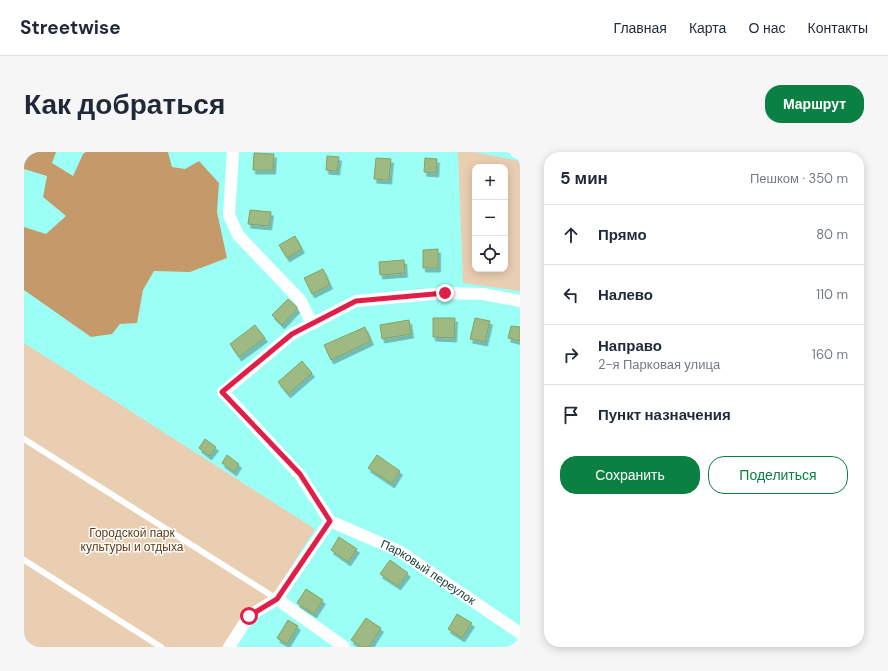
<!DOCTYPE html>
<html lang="ru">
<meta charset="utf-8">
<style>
body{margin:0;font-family:"DM Sans",sans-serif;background:#f6f6f7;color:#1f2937}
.controls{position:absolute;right:12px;top:12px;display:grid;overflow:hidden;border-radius:8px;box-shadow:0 2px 10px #0003}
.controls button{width:36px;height:36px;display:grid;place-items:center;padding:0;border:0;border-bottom:1px solid #e0e1e3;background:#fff;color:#1f2937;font:20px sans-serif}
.stop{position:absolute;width:12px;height:12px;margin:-9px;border:3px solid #e11d48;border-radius:50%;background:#fff}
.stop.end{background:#e11d48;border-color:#fff;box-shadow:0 1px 4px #0008}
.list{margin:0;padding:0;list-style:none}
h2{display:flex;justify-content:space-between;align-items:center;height:52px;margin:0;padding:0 16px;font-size:17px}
h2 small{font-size:13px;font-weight:400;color:#747a83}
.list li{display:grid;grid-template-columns:26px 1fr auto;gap:12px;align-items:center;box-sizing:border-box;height:60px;padding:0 16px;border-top:1px solid #e0e1e3}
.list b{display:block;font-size:15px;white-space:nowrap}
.list p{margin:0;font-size:13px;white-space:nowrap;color:#747a83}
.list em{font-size:13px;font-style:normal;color:#747a83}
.actions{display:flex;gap:8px;padding:12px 16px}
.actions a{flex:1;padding:9px 0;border:1px solid #0b8043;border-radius:16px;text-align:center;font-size:14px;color:#0b8043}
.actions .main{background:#0b8043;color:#fff}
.icon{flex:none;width:22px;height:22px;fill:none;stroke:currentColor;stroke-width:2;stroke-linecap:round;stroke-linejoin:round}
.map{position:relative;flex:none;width:496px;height:495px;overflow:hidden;border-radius:16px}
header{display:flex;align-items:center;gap:24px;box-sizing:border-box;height:56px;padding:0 20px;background:#fff;border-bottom:1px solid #e0e1e3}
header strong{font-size:19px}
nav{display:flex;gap:22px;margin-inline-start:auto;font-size:14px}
.intro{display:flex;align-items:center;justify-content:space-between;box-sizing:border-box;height:96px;padding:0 24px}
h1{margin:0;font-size:28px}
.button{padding:10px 18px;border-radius:16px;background:#0b8043;color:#fff;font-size:14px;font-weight:700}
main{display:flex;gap:24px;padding:0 24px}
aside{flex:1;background:#fff;border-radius:16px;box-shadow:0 2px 10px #0003}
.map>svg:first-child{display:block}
.green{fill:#eaceb1;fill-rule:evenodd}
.forest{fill:#c59a6b}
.building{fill:#9fb982;stroke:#84a262;filter:url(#shadow)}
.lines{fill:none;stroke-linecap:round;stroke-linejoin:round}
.lane{stroke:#fff;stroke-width:6}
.street{stroke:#fff;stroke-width:12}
.route{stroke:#e11d48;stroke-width:5}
.labels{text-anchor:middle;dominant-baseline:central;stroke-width:3;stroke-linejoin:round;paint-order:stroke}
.park-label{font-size:12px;fill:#5b3d18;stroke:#fff}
.street-label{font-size:12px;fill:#1a4441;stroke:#fff}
</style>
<header>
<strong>Streetwise</strong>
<nav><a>Главная</a><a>Карта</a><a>О нас</a><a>Контакты</a></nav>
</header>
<div class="intro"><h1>Как добраться</h1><a class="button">Маршрут</a></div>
<main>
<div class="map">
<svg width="496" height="495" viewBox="0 0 496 495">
<defs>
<filter id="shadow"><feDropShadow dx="2.5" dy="4" stdDeviation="0" flood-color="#0004"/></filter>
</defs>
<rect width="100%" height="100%" fill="#9cfff6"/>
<g class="green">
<path d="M 434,0 L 450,0 L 496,9 L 496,139 L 439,131 ZM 451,15 L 481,15 L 481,117 L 451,117 Z"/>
<path d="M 0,191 L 291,377 L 250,442 L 225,457 L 201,495 L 0,495 Z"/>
</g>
<path class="forest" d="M 0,0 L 32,0 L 28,11 L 49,24 L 59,2 L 62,0 L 144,0 L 148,15 L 161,17 L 175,9 L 195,31 L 193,60 L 203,106 L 166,120 L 130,119 L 119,138 L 113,171 L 96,172 L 88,182 L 67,185 L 0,138 L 0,75 L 22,82 L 42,64 L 19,45 L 23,24 L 0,17 Z"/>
<g class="building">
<path d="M 230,1 L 250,2 L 249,18 L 229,18 Z"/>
<path d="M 303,4 L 315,5 L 313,19 L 302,18 Z"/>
<path d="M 352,6 L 367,7 L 365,28 L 350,27 Z"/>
<path d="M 401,6 L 413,7 L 412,21 L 400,20 Z"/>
<path d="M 226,58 L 247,60 L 245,74 L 224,72 Z"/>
<path d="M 271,84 L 278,97 L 263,106 L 255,93 Z"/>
<path d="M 414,97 L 414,116 L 399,116 L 399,98 Z"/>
<path d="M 380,108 L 381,121 L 356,123 L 355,110 Z"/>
<path d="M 299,117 L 306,133 L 288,142 L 280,126 Z"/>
<path d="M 264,147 L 274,156 L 258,173 L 248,163 Z"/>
<path d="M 409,166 L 431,166 L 430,186 L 409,185 Z"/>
<path d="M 451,166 L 466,169 L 461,190 L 446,187 Z"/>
<path d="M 385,168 L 387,182 L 358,187 L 356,173 Z"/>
<path d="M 231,173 L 241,186 L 215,205 L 206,192 Z"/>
<path d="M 487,174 L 496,175 L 496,189 L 484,186 Z"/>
<path d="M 341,175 L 347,189 L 307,208 L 300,193 Z"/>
<path d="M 278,209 L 288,221 L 264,242 L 254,230 Z"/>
<path d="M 181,287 L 192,295 L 185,304 L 175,296 Z"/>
<path d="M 203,303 L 215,312 L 210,320 L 198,311 Z"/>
<path d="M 353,303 L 376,319 L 368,332 L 344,316 Z"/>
<path d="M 315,385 L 333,397 L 324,410 L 307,398 Z"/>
<path d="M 366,408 L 384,421 L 374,434 L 356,422 Z"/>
<path d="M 282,437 L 299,448 L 290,462 L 273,451 Z"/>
<path d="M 433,462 L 448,471 L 438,486 L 424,477 Z"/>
<path d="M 342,466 L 357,476 L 345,495 L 337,495 L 327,488 Z"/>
<path d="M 264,468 L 274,474 L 263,492 L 253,486 Z"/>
</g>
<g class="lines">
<g class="lane">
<path d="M 0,287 L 253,447"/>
<path d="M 0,408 L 137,495"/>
</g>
<g class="street">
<path d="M 209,0 L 205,63 L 214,83 L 277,149 L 288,172"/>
<path d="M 492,0 L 496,1"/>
<path d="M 306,369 L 276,323 L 199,240 L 268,182 L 332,149 L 421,141 L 459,142 L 496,149"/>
<path id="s1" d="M 306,369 L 375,399 L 496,481"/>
<path d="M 253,447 L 320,495"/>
<path d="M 205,495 L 225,464 L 253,447 L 306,369"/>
</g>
</g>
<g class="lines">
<path class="route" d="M 225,464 L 253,447 L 306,369 L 276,322 L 198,240 L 268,182 L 332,149 L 421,141"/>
</g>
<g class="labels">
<g class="park-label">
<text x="108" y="381">Городской парк<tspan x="108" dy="14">культуры и отдыха</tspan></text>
</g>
<g class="street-label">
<text stroke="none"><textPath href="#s1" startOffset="111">Парковый переулок</textPath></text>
</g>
</g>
</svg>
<div class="controls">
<button>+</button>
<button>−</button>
<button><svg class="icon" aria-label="locate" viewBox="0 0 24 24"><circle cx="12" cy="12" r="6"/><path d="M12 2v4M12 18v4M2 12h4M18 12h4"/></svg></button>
</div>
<div class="stop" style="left:225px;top:464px"></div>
<div class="stop end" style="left:421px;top:141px"></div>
</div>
<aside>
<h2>5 мин<small>Пешком · 350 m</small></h2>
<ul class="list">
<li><svg class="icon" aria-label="ahead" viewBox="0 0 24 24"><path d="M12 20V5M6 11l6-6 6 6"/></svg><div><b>Прямо</b></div><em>80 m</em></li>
<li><svg class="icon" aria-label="left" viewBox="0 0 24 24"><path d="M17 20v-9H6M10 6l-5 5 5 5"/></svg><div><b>Налево</b></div><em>110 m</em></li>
<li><svg class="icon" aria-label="right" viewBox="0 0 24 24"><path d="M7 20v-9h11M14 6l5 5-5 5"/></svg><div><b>Направо</b><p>2-я Парковая улица</p></div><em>160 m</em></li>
<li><svg class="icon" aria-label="arrive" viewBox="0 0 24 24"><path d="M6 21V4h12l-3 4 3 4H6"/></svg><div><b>Пункт назначения</b></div></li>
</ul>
<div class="actions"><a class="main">Сохранить</a><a>Поделиться</a></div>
</aside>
</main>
